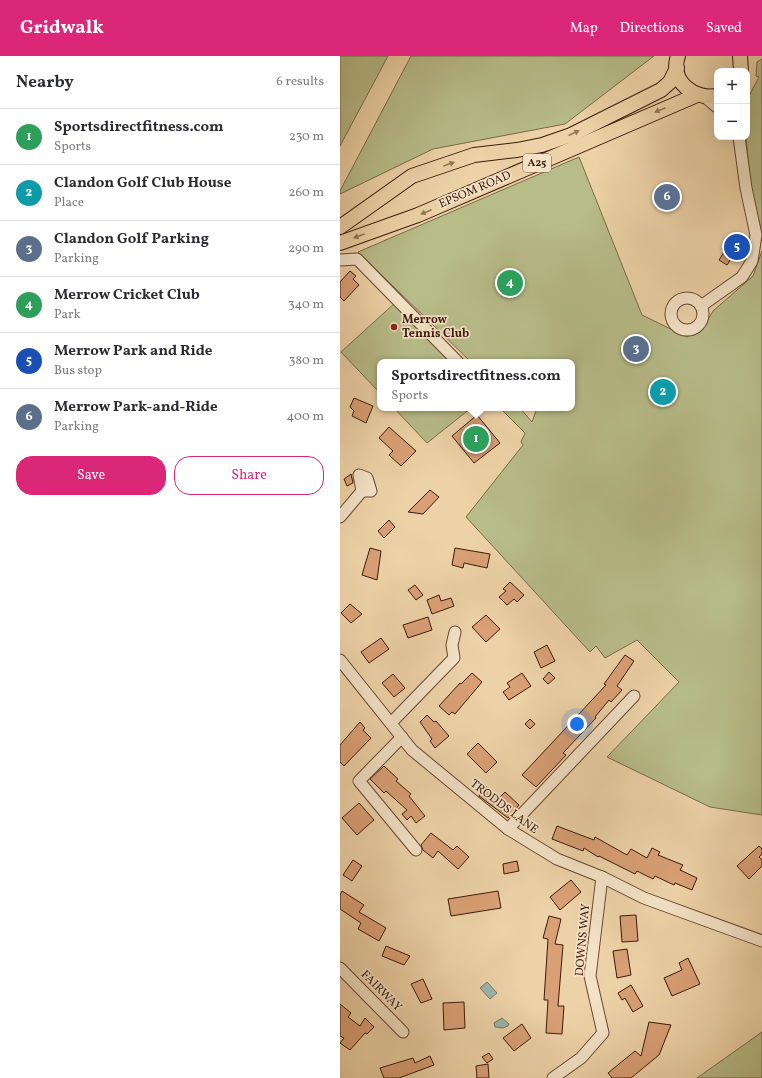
<!DOCTYPE html>
<meta charset="utf-8">
<style>
body{margin:0;font-family:Vollkorn,serif;background:#f2f2f3;color:#2b2b33}
.controls{position:absolute;right:12px;top:12px;display:grid;overflow:hidden;border-radius:8px;box-shadow:0 4px 16px #0002}
.controls button{width:36px;height:36px;display:grid;place-items:center;padding:0;border:0;border-bottom:1px solid #e1e1e2;background:#fff;color:#2b2b33;font:20px sans-serif}
.you{position:absolute;left:237px;top:668px;width:14px;height:14px;margin:-10px;border:3px solid #fff;border-radius:50%;background:#1a73e8;box-shadow:0 0 0 6px #1a73e833}
.badge{display:grid;place-items:center;width:26px;height:26px;border-radius:50%;background:#db2777;color:#fff;font-size:13px;font-weight:700}
.pin{position:absolute;translate:-50% -50%;border:2px solid #fff;box-shadow:0 1px 4px #0006}
.popup{position:absolute;left:37px;top:303px;width:198px;height:52px;box-sizing:border-box;display:grid;place-content:center;border-radius:8px;background:#fff;filter:drop-shadow(0 1px 3px #0005);font-size:13px;white-space:nowrap;color:#7c7c81}
.popup b{font-size:15px;color:#2b2b33}
.popup::after{content:'';position:absolute;left:50%;top:100%;margin-left:-8px;border:8px solid transparent;border-top-color:#fff}
.list{margin:0;padding:0;list-style:none}
h2{display:flex;justify-content:space-between;align-items:center;height:52px;margin:0;padding:0 16px;font-size:17px}
h2 small{font-size:13px;font-weight:400;color:#7c7c81}
.list li{display:grid;grid-template-columns:26px 1fr auto;gap:12px;align-items:center;box-sizing:border-box;height:56px;padding:0 16px;border-top:1px solid #e1e1e2}
.list b{display:block;font-size:15px;white-space:nowrap}
.list p{margin:0;font-size:13px;white-space:nowrap;color:#7c7c81}
.list em{font-size:13px;font-style:normal;color:#7c7c81}
.actions{display:flex;gap:8px;padding:12px 16px}
.actions a{flex:1;padding:9px 0;border:1px solid #db2777;border-radius:16px;text-align:center;font-size:14px;color:#db2777}
.actions .main{background:#db2777;color:#fff}
.map{position:relative;flex:none;width:422px;height:1022px;overflow:hidden}
header{display:flex;align-items:center;gap:24px;box-sizing:border-box;height:56px;padding:0 20px;background:#db2777;color:#fff}
header strong{font-size:19px}
nav{display:flex;gap:22px;margin-inline-start:auto;font-size:14px}
main{display:flex}
aside{flex:1;background:#fff}
.map>svg:first-child{display:block}
.green{fill:#b7bc88;stroke:#796b4a}
.water{fill:#99b7ab;stroke:#73786b}
.building{fill:#d9a075;stroke:#3b1a0b}
.lines{fill:none;stroke-linecap:round;stroke-linejoin:round}
.minor-casing{stroke:#684832;stroke-width:13}
.major-casing{stroke:#3b1a0b;stroke-width:16}
.minor{stroke:#f3e2c6;stroke-width:11}
.major{stroke:#edd2a7;stroke-width:14}
.oneway{fill:#947659}
.poi-dot{fill:#8f2418;stroke:#f3e2c6;stroke-width:1.5}
.labels{text-anchor:middle;dominant-baseline:central;stroke-width:3.5;stroke-linejoin:round;paint-order:stroke}
.shield{fill:#f3e2c6;stroke:#725643;stroke-width:1}
.shield-label{font-size:11px;font-weight:bold;fill:#3b1a0b}
.street-label{font-size:12px;fill:#3b1a0b;stroke:#f3e2c6}
.poi-label{font-size:12px;font-weight:bold;fill:#3b1a0b;stroke:#f3e2c6;text-anchor:start}
</style>
<header>
<strong>Gridwalk</strong>
<nav><a>Map</a><a>Directions</a><a>Saved</a></nav>
</header>
<main>
<aside>
<h2>Nearby<small>6 results</small></h2>
<ul class="list">
<li><span class="badge" style="background:#2e9e5b">1</span><div><b>Sportsdirectfitness.com</b><p>Sports</p></div><em>230 m</em></li>
<li><span class="badge" style="background:#0f9aa8">2</span><div><b>Clandon Golf Club House</b><p>Place</p></div><em>260 m</em></li>
<li><span class="badge" style="background:#5c6f8a">3</span><div><b>Clandon Golf Parking</b><p>Parking</p></div><em>290 m</em></li>
<li><span class="badge" style="background:#2e9e5b">4</span><div><b>Merrow Cricket Club</b><p>Park</p></div><em>340 m</em></li>
<li><span class="badge" style="background:#1a4fb4">5</span><div><b>Merrow Park and Ride</b><p>Bus stop</p></div><em>380 m</em></li>
<li><span class="badge" style="background:#5c6f8a">6</span><div><b>Merrow Park-and-Ride</b><p>Parking</p></div><em>400 m</em></li>
</ul>
<div class="actions"><a class="main">Save</a><a>Share</a></div>
</aside>
<div class="map">
<svg width="422" height="1022" viewBox="0 0 422 1022">
<rect width="100%" height="100%" fill="#edd2a7"/>
<filter id="stains"><feTurbulence type="fractalNoise" baseFrequency=".005" numOctaves="4"/><feColorMatrix values="0 0 0 0 .2 0 0 0 0 .09 0 0 0 0 .02 0 0 0 .5 -.17"/></filter>
<radialGradient id="worn" r=".72"><stop offset=".6" stop-color="#630" stop-opacity="0"/><stop offset="1" stop-color="#630" stop-opacity=".3"/></radialGradient>
<g class="green">
<path d="M 0,0 L 48,0 L 0,90 Z"/>
<path d="M 71,0 L 314,0 L 225,68 L 93,93 L 0,138 L 0,135 Z"/>
<path d="M 422,3 L 422,185 L 411,137 L 406,81 L 407,44 L 419,21 L 416,20 L 417,6 Z"/>
<path d="M 239,101 L 302,259 L 347,281 L 363,272 L 373,255 L 413,220 L 422,195 L 422,759 L 370,751 L 267,701 L 339,626 L 297,584 L 265,602 L 256,590 L 250,596 L 126,461 L 183,389 L 181,386 L 185,377 L 160,352 L 180,352 L 192,366 L 197,352 L 232,352 L 232,306 L 131,306 L 18,196 Z"/>
<path d="M 56,246 L 113,306 L 40,306 L 40,337 L 1,296 Z"/>
<path d="M 54,352 L 131,352 L 87,387 Z"/>
<path d="M 422,976 L 422,1022 L 357,1022 Z"/>
</g>
<g class="water">
<path d="M 147,926 L 157,937 L 150,943 L 140,932 Z"/>
<path d="M 162,962 L 169,968 L 168,970 L 163,972 L 155,971 L 154,967 Z"/>
</g>
<g class="building">
<path d="M 390,187 L 398,192 L 387,209 L 379,204 Z"/>
<path d="M 10,215 L 16,220 L 13,223 L 19,229 L 4,245 L 0,241 L 0,226 Z"/>
<path d="M 325,326 L 333,342 L 322,347 L 314,330 Z"/>
<path d="M 14,342 L 33,350 L 26,367 L 12,360 L 14,355 L 10,351 Z"/>
<path d="M 137,359 L 160,387 L 134,407 L 112,380 Z"/>
<path d="M 49,371 L 76,395 L 61,410 L 49,399 L 53,395 L 39,382 Z"/>
<path d="M 11,418 L 13,427 L 7,430 L 4,423 Z"/>
<path d="M 90,434 L 99,441 L 83,458 L 68,456 Z"/>
<path d="M 49,464 L 55,471 L 44,482 L 38,475 Z"/>
<path d="M 30,492 L 41,495 L 37,524 L 22,519 Z"/>
<path d="M 115,492 L 150,498 L 147,512 L 124,507 L 123,512 L 112,509 Z"/>
<path d="M 170,526 L 184,539 L 177,546 L 174,543 L 167,549 L 159,541 L 166,535 L 163,533 Z"/>
<path d="M 75,529 L 83,539 L 76,544 L 68,534 Z"/>
<path d="M 99,539 L 101,545 L 111,542 L 114,550 L 92,558 L 87,544 Z"/>
<path d="M 10,548 L 22,558 L 11,567 L 1,557 Z"/>
<path d="M 146,559 L 160,573 L 146,586 L 132,571 Z"/>
<path d="M 88,561 L 92,574 L 68,582 L 63,569 Z"/>
<path d="M 41,582 L 49,593 L 29,607 L 21,596 Z"/>
<path d="M 207,589 L 215,605 L 201,612 L 194,596 Z"/>
<path d="M 285,599 L 294,605 L 277,630 L 282,634 L 271,646 L 269,644 L 255,661 L 256,662 L 223,697 L 226,699 L 196,731 L 182,719 L 266,629 L 264,628 Z"/>
<path d="M 209,616 L 215,622 L 208,628 L 203,623 Z"/>
<path d="M 132,617 L 142,626 L 115,658 L 112,656 L 109,659 L 99,650 L 120,627 L 121,628 Z"/>
<path d="M 182,617 L 191,630 L 169,644 L 163,636 L 170,631 L 167,627 Z"/>
<path d="M 53,618 L 65,632 L 54,641 L 42,627 Z"/>
<path d="M 87,659 L 94,666 L 96,665 L 109,680 L 95,692 L 90,685 L 92,683 L 80,666 Z"/>
<path d="M 190,663 L 195,668 L 190,673 L 185,668 Z"/>
<path d="M 20,666 L 25,672 L 23,674 L 31,682 L 4,710 L 0,706 L 0,689 Z"/>
<path d="M 138,687 L 157,706 L 146,717 L 127,698 Z"/>
<path d="M 44,710 L 58,723 L 56,725 L 71,738 L 69,740 L 85,760 L 76,767 L 71,760 L 67,764 L 62,758 L 67,754 L 46,735 L 44,737 L 30,723 Z"/>
<path d="M 143,728 L 159,742 L 165,736 L 179,749 L 168,762 L 139,740 L 140,738 L 137,735 Z"/>
<path d="M 19,747 L 34,764 L 17,779 L 2,762 Z"/>
<path d="M 217,770 L 254,784 L 255,781 L 287,799 L 291,793 L 307,802 L 312,792 L 320,796 L 318,799 L 343,809 L 340,814 L 357,822 L 352,834 L 335,827 L 334,829 L 315,820 L 313,823 L 297,815 L 295,818 L 259,800 L 258,801 L 244,792 L 243,795 L 212,783 Z"/>
<path d="M 91,777 L 113,794 L 117,790 L 129,801 L 118,813 L 98,795 L 93,802 L 83,794 L 81,789 Z"/>
<path d="M 419,790 L 422,793 L 422,798 L 419,801 L 422,804 L 422,810 L 409,823 L 397,810 Z"/>
<path d="M 13,804 L 22,810 L 12,825 L 3,819 Z"/>
<path d="M 177,805 L 179,815 L 164,818 L 163,808 Z"/>
<path d="M 231,824 L 241,836 L 220,854 L 210,841 Z"/>
<path d="M 2,835 L 24,849 L 19,856 L 46,872 L 39,885 L 18,873 L 21,867 L 0,853 L 0,839 Z"/>
<path d="M 158,835 L 161,852 L 111,860 L 108,843 Z"/>
<path d="M 296,859 L 298,885 L 282,886 L 280,860 Z"/>
<path d="M 209,860 L 221,863 L 215,888 L 223,889 L 218,950 L 224,950 L 222,978 L 206,977 L 208,944 L 204,944 L 208,883 L 203,882 Z"/>
<path d="M 46,890 L 70,900 L 64,909 L 42,900 Z"/>
<path d="M 287,893 L 291,919 L 277,922 L 273,895 Z"/>
<path d="M 348,902 L 360,928 L 332,940 L 324,922 L 342,914 L 339,907 Z"/>
<path d="M 83,923 L 92,943 L 81,947 L 71,928 Z"/>
<path d="M 291,929 L 303,950 L 293,956 L 285,942 L 282,944 L 278,937 Z"/>
<path d="M 124,946 L 125,972 L 104,974 L 103,947 Z"/>
<path d="M 0,948 L 11,957 L 8,961 L 20,970 L 25,962 L 34,971 L 27,978 L 25,977 L 10,994 L 0,987 L 4,982 L 0,980 Z"/>
<path d="M 309,966 L 331,969 L 319,999 L 291,1022 L 272,1022 L 268,1017 L 295,995 L 301,1000 Z"/>
<path d="M 182,968 L 191,982 L 174,995 L 163,982 Z"/>
<path d="M 149,997 L 153,1003 L 147,1007 L 142,1001 Z"/>
<path d="M 90,1000 L 94,1009 L 59,1022 L 44,1022 L 40,1012 L 73,1002 L 75,1007 Z"/>
<path d="M 148,1008 L 149,1022 L 137,1022 L 136,1010 Z"/>
</g>
<g class="lines">
<defs>
<g id="minor">
<path d="M 365,41 L 377,51"/>
<path d="M 0,204 L 17,203 L 118,306"/>
<circle cx="347" cy="258" r="16"/>
<path d="M 361,250 L 402,221 L 412,205 L 416,179 L 406,132 L 399,81"/>
<path d="M 19,419 L 27,422 L 31,435 L 22,435 Z"/>
<path d="M 0,461 L 22,435"/>
<path d="M 0,604 L 72,694 L 168,773 L 217,803 L 262,821 L 304,842 L 422,885"/>
<path d="M 51,667 L 114,602 L 112,589 L 115,576"/>
<path d="M 62,681 L 19,725 L 76,794"/>
<path d="M 168,773 L 294,640"/>
<path d="M 0,912 L 63,976"/>
<path d="M 213,1022 L 241,1002 L 263,977 L 250,920 L 262,821"/>
</g>
<g id="major">
<path d="M 338,0 C 329,25 354,44 377,40"/>
<path d="M 400,0 L 401,15"/>
<path d="M 0,171 L 72,120 L 134,99 L 177,94 L 202,89 L 231,79 L 321,34 L 330,26 L 337,12"/>
<path d="M 0,187 L 78,159 L 357,39"/>
</g>
</defs>
<use href="#minor" class="minor-casing"/>
<use href="#major" class="major-casing"/>
<use href="#minor" class="minor"/>
<use href="#major" class="major"/>
</g>
<defs><path id="oneway-solid" d="M-6-.8H1V-3.2L6.5 0L1 3.2V.8H-6Z"/></defs>
<g class="oneway">
<use href="#oneway-solid" transform="translate(320 54) rotate(157)"/>
<use href="#oneway-solid" transform="translate(234 77) rotate(-25)"/>
<use href="#oneway-solid" transform="translate(109 108) rotate(-19)"/>
<use href="#oneway-solid" transform="translate(86 156) rotate(157)"/>
<use href="#oneway-solid" transform="translate(19 180) rotate(160)"/>
</g>
<circle class="poi-dot" cx="54" cy="271" r="4"/>
<g class="labels">
<rect class="shield" x="183" y="98" width="28" height="18" rx="3"/>
<g class="shield-label">
<text x="197" y="107">A25</text>
</g>
<g class="street-label">
<text transform="translate(135 134) rotate(-23)">EPSOM ROAD</text>
<text transform="translate(164 751) rotate(37)">TRODDS LANE</text>
<text transform="translate(243 884) rotate(-85)">DOWNS WAY</text>
<text transform="translate(41 935) rotate(45)">FAIRWAY</text>
</g>
<g class="poi-label">
<text x="62" y="264">Merrow<tspan x="62" dy="14">Tennis Club</tspan></text>
</g>
</g>
<rect width="100%" height="100%" filter="url(#stains)"/>
<rect width="100%" height="100%" fill="url(#worn)"/>
</svg>
<div class="controls">
<button>+</button>
<button>−</button>
</div>
<div class="you"></div>
<div class="pin badge" style="left:136px;top:383px;background:#2e9e5b">1</div>
<div class="popup"><b>Sportsdirectfitness.com</b>Sports</div>
<div class="pin badge" style="left:323px;top:336px;background:#0f9aa8">2</div>
<div class="pin badge" style="left:296px;top:293px;background:#5c6f8a">3</div>
<div class="pin badge" style="left:170px;top:227px;background:#2e9e5b">4</div>
<div class="pin badge" style="left:397px;top:191px;background:#1a4fb4">5</div>
<div class="pin badge" style="left:327px;top:141px;background:#5c6f8a">6</div>
</div>
</main>
